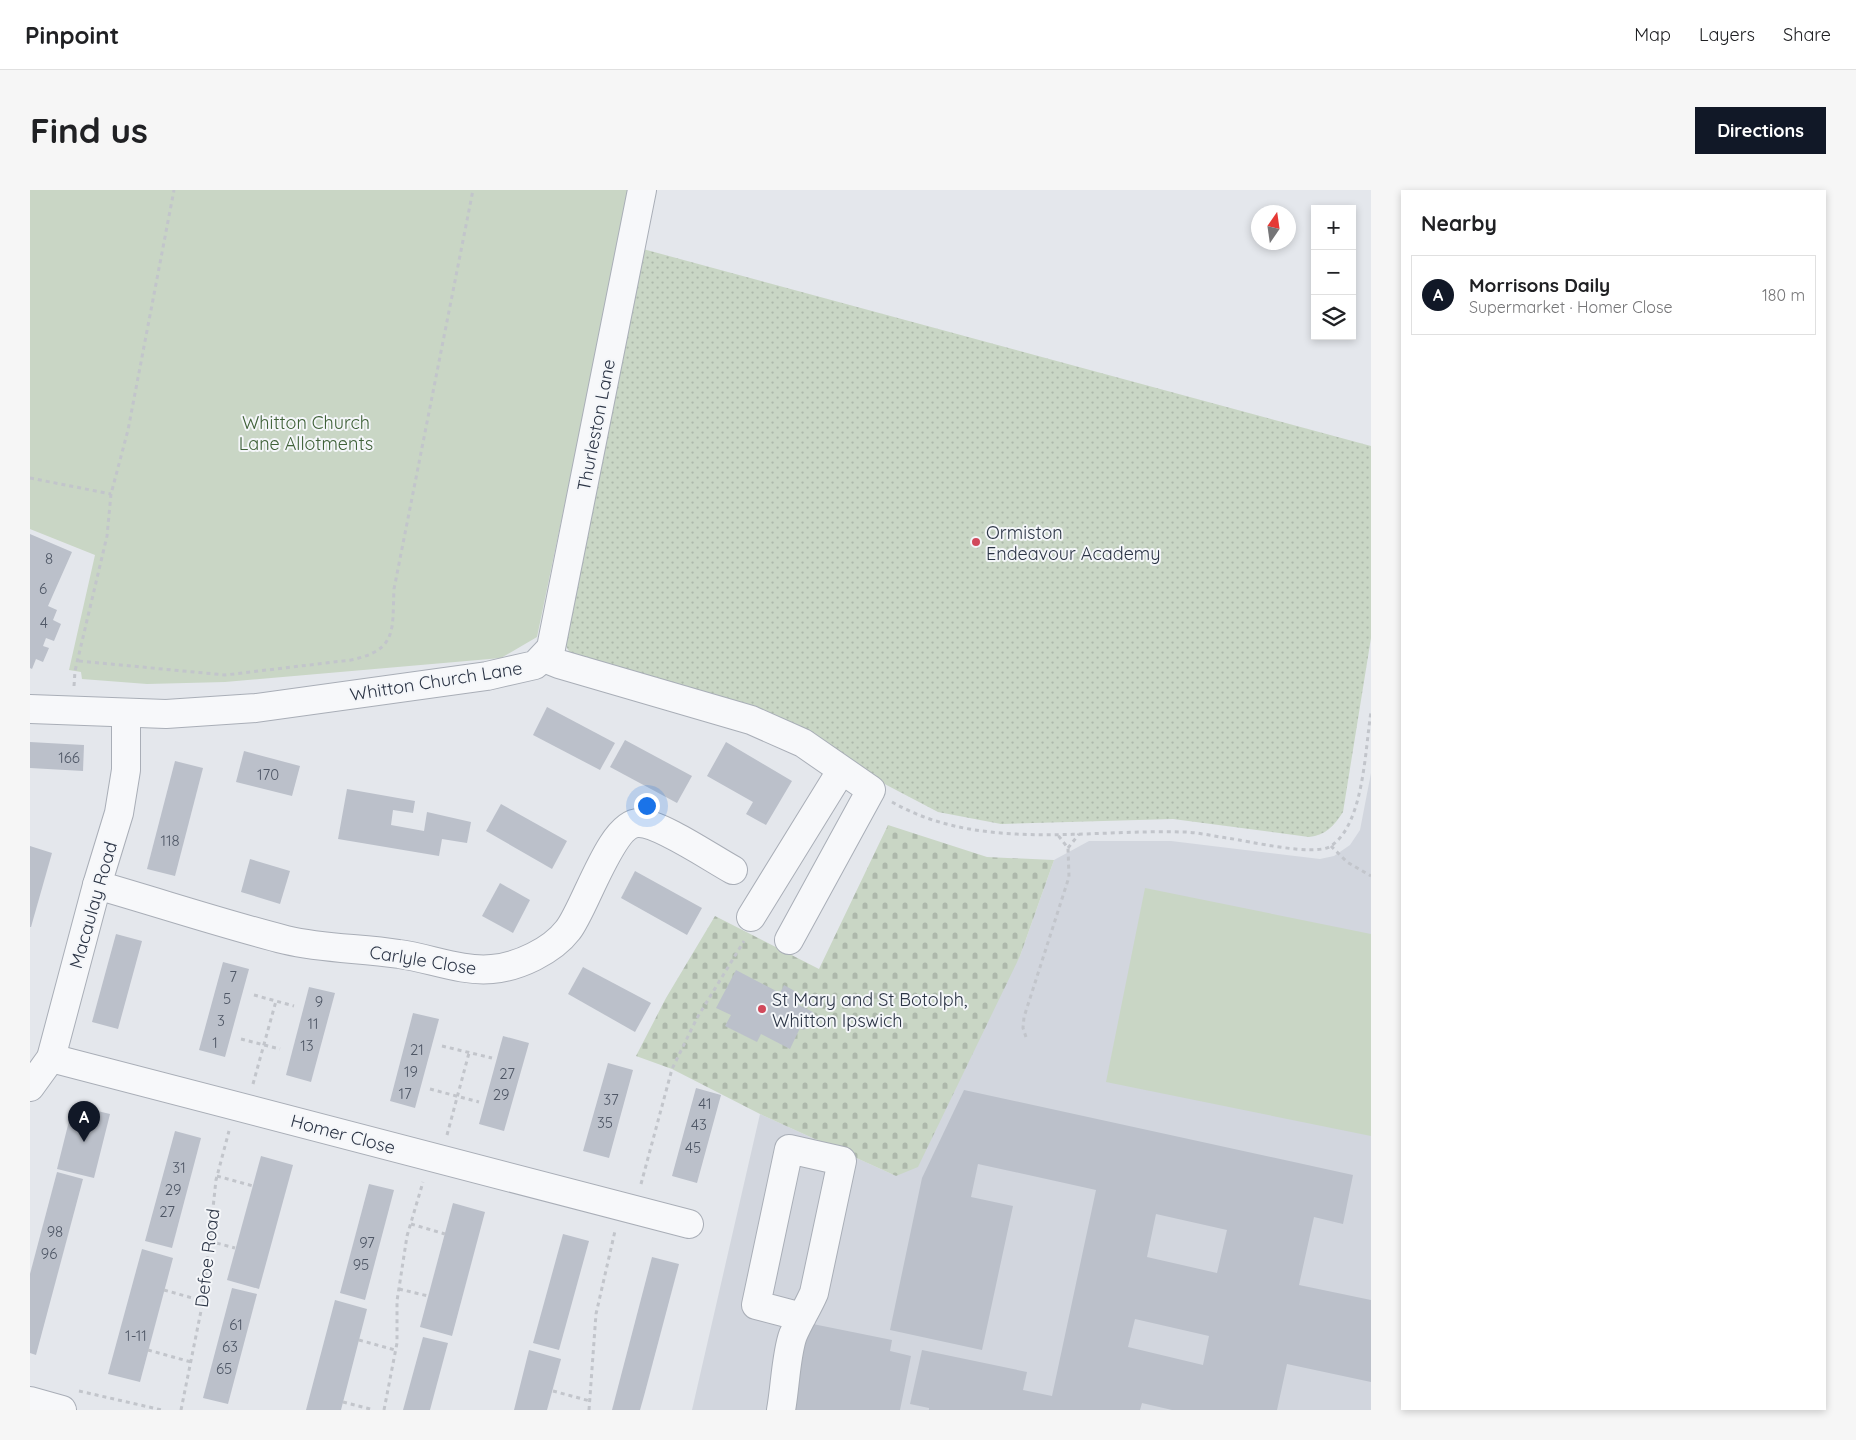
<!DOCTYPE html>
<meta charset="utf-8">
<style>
body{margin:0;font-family:Quicksand,sans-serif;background:#f6f6f6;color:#202124}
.controls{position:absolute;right:15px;top:15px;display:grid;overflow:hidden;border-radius:0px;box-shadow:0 2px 8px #0003}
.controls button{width:45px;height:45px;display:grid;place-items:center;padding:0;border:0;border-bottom:1px solid #e0e0e0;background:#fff;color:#202124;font:25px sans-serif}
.compass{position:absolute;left:1221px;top:15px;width:45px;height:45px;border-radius:50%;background:#fff;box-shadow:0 2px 8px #0003;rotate:13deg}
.you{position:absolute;left:616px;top:615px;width:18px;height:18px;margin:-12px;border:4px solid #fff;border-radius:50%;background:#1a73e8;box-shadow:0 0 0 8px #1a73e833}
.badge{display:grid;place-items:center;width:32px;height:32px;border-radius:50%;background:#111827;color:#fff;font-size:16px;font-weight:700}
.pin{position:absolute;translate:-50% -41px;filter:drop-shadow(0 1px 2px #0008)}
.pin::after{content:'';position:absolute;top:26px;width:18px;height:15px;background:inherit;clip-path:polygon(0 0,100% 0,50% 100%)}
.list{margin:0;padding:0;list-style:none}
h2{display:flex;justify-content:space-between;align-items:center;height:65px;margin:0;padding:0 20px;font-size:21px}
h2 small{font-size:16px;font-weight:400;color:#757577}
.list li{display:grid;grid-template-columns:32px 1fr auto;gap:15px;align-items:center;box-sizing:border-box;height:80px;margin:0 10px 10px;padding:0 10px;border:1px solid #e0e0e0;border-radius:0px}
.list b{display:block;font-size:19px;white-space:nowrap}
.list p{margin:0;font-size:16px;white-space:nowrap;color:#757577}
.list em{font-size:16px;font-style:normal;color:#757577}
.icon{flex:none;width:28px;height:28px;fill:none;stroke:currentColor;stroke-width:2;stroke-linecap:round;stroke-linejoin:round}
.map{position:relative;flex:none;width:1341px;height:1220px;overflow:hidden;border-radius:0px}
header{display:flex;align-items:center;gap:30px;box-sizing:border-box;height:70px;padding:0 25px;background:#fff;border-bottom:1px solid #e0e0e0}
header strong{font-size:24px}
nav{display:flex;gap:28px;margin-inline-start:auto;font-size:18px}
.intro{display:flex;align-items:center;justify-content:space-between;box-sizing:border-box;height:120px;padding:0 30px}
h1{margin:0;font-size:35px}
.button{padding:12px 22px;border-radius:0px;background:#111827;color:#fff;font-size:18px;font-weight:700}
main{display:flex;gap:30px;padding:0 30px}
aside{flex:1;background:#fff;border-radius:0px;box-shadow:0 2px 8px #0003}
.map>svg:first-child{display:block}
.built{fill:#d2d6de}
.green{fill:#c9d6c5}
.cemetery{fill:url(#cemetery-stones)}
.park{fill:url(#park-dots)}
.building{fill:#bbc0ca;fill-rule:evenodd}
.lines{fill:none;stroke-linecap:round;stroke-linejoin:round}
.minor-casing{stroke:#a9aeb7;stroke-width:30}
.path{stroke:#c2c5cb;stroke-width:3;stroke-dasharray:4 4;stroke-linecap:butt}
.minor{stroke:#f7f8fa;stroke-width:28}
.poi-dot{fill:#d1495b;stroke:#f4f6f9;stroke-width:2}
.labels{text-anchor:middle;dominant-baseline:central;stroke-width:4;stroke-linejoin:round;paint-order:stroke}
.number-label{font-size:15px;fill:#4f5766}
.park-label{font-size:18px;fill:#3f6138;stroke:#f4f6f9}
.street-label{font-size:18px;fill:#2b3445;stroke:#f4f6f9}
.poi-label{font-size:18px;fill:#2b3445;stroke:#f4f6f9;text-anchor:start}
</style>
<header>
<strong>Pinpoint</strong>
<nav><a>Map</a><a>Layers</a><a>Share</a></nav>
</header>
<div class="intro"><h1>Find us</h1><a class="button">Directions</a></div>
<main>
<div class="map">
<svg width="1341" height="1220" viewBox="0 0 1341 1220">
<defs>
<pattern id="cemetery-stones" width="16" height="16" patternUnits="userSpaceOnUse" patternTransform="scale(1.25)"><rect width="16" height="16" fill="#c9d6c5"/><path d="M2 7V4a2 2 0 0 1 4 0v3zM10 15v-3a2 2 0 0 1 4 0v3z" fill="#adb8ab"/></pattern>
<pattern id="park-dots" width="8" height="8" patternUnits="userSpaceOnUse" patternTransform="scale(1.25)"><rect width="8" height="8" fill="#c9d6c5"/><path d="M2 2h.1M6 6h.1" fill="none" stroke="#adb8ab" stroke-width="1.8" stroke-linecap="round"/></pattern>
</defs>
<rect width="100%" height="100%" fill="#e4e7ec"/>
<path class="built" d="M 1341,583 L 1341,1220 L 662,1220 L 730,924 L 866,986 L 990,766 L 1024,670 L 1059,651 L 1141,651 L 1290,669 L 1304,666 L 1320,655 L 1330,640 Z"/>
<g class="green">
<path d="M 0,0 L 598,0 L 587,63 L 507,447 L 471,468 L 195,492 L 117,494 L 52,489 L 51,482 L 39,480 L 65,365 L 0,339 Z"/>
<path d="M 1115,698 L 1341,744 L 1341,946 L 1076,892 Z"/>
</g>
<path class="cemetery" d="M 858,635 L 957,667 L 1024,670 L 990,766 L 888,977 L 866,986 L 730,924 L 642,879 L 606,866 L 636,808 L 685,726 L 789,779 Z"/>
<path class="park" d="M 613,59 L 1341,256 L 1341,448 L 1313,622 C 1304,636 1296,645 1279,647 L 1143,629 L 971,634 L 908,622 L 826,579 L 544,470 L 532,449 Z"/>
<g class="building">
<path d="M 0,344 L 42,362 L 18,416 L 27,420 L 23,430 L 31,434 L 24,451 L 16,448 L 13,456 L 19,458 L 13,472 L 6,469 L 2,479 L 0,478 Z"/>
<path d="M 517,517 L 585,553 L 570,580 L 503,545 Z"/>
<path d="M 595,550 L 662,586 L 647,613 L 580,577 Z"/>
<path d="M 0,552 L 54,555 L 53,581 L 0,578 Z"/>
<path d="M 696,552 L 762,591 L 736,635 L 716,624 L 723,612 L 677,586 Z"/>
<path d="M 214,561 L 270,576 L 262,606 L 206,592 Z"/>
<path d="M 145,571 L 173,578 L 145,686 L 117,679 Z"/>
<path d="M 317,599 L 385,611 L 383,623 L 363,620 L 361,635 L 394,641 L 397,622 L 441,632 L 437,653 L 412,649 L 409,666 L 308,649 Z"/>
<path d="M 471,614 L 537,651 L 522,679 L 456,641 Z"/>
<path d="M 0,656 L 22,663 L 1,737 L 0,737 Z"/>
<path d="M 220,669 L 260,681 L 250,714 L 211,702 Z"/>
<path d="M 605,681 L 672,718 L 657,745 L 591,708 Z"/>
<path d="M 470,693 L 500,710 L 483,743 L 452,726 Z"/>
<path d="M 86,744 L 112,751 L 88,839 L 62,832 Z"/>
<path d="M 193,772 L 219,779 L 195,867 L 169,860 Z"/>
<path d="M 553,777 L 621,813 L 605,842 L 538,804 Z"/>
<path d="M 706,780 L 750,803 L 754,795 L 770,804 L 765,813 L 783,822 L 774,840 L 770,838 L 760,859 L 731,844 L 727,852 L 695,836 L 701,825 L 686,818 Z"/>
<path d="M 279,797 L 305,803 L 281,892 L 256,885 Z"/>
<path d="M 383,823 L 409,829 L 385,918 L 360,911 Z"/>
<path d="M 473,846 L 499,853 L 474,941 L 449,934 Z"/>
<path d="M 578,873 L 603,880 L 579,968 L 553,961 Z"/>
<path d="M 666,898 L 691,905 L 667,993 L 642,986 Z"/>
<path d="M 934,900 L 1323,985 L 1313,1034 L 1284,1027 L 1269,1095 L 1341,1110 L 1341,1192 L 1257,1174 L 1247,1220 L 1142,1220 L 1112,1213 L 1110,1220 L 899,1220 L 899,1218 L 880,1214 L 892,1160 L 997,1182 L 993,1200 L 1022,1206 L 1066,1000 L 948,974 L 941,1007 L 983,1016 L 952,1160 L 860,1140 L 892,988 ZM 1126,1024 L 1197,1040 L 1187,1083 L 1117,1067 ZM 1105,1129 L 1179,1146 L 1173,1175 L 1098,1157 Z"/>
<path d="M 43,915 L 80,924 L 64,988 L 27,979 Z"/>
<path d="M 145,941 L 171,948 L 142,1058 L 115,1051 Z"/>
<path d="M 231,966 L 263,975 L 229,1099 L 197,1090 Z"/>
<path d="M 27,982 L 53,989 L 6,1165 L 0,1163 L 0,1084 Z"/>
<path d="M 339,994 L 364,1000 L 335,1110 L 310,1103 Z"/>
<path d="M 423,1013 L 455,1022 L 422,1146 L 390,1137 Z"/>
<path d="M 533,1044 L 559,1051 L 529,1160 L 503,1153 Z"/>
<path d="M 112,1059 L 143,1068 L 110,1192 L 78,1184 Z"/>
<path d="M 622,1067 L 649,1074 L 614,1206 L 610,1220 L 582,1220 Z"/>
<path d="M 202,1098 L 227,1104 L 198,1214 L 173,1208 Z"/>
<path d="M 305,1110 L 337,1119 L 329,1150 L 311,1220 L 276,1220 Z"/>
<path d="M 768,1131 L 862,1150 L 860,1161 L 881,1166 L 870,1220 L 750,1220 Z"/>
<path d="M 393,1147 L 418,1153 L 400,1220 L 373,1220 Z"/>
<path d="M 499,1160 L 531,1169 L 517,1220 L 484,1220 Z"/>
</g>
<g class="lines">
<defs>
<g id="minor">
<path d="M 514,468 L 529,474 L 721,530 L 773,553 L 841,600 L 759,750"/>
<path d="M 0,519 L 136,524 L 226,518 L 457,486 L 505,475 L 521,458 L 612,0"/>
<path d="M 67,695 C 130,713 193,734 256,750 C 294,759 331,758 369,764 C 399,768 432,782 462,779 C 488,777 522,761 538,740 C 555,719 581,632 609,633 C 630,633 681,668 703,680"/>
<path d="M 721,727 L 811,581"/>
<path d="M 21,868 L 659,1034"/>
<path d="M 0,897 L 21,868 L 67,695 L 89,623 L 96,580 L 96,524"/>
<path d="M 0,1211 L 32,1220"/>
<path d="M 751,1220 C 755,1199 756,1164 763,1145 C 769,1131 778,1117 784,1103 L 812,971 L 759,959 L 726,1115 L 772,1127"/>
</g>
</defs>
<use href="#minor" class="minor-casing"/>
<g class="path">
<path d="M 0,288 L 81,304"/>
<path d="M 49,471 L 195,485 L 321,470 C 368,460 362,440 364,399 L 443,0"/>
<path d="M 44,496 L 45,481 L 77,346 L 81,304 L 98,240 L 144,0"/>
<path d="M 862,612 C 949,662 1057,639 1152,642 C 1167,642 1182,646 1197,648 C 1219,651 1284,667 1301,656 C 1334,634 1335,559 1341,522"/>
<path d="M 1301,656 L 1317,672 L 1341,686"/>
<path d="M 1038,658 L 1049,644"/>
<path d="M 224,805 L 264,816"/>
<path d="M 996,847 L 993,838 L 994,827 L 1039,687 L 1038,658 L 1027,644"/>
<path d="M 211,849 L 250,859"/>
<path d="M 412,856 L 462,868"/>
<path d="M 223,894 L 246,811"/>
<path d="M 400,899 L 449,912"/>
<path d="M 417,945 L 439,863"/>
<path d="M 187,986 L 223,996"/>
<path d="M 611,994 L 642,879 L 667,828 L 714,751"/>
<path d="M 381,1034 L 415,1044"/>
<path d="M 179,1051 L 205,1058"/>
<path d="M 369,1099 L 398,1106"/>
<path d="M 134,1100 L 173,1111"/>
<path d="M 329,1150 L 365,1160"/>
<path d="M 118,1160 L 161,1172"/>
<path d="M 49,1201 L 132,1220"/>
<path d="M 523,1201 L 560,1211"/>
<path d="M 313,1212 L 344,1220"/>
<path d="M 151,1220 L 173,1111 L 186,990 L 199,941"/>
<path d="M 354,1220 L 367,1153 L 367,1111 L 377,1046 L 393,992"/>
<path d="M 559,1220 L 566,1124 L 585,1041"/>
</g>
<use href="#minor" class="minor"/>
</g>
<g class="poi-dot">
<circle cx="946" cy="352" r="5"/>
<circle cx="732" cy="819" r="5"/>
</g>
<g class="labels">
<g class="number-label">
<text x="19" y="368">8</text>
<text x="13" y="398">6</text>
<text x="14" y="432">4</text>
<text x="39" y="567">166</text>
<text x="238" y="584">170</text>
<text x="140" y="650">118</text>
<text x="203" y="786">7</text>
<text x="197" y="808">5</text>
<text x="289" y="811">9</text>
<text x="191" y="830">3</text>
<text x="283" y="833">11</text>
<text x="185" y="852">1</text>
<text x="277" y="855">13</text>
<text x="387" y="859">21</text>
<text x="381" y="881">19</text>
<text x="477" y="883">27</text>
<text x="375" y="903">17</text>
<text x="471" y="904">29</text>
<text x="581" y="909">37</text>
<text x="675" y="913">41</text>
<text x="575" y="932">35</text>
<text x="669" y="934">43</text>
<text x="663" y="957">45</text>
<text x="149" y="977">31</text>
<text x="143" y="999">29</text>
<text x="137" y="1021">27</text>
<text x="25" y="1041">98</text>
<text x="337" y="1052">97</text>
<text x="19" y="1063">96</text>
<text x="331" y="1074">95</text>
<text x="206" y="1134">61</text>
<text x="106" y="1145">1-11</text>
<text x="200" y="1156">63</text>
<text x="194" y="1178">65</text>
</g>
<g class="park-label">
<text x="276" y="232">Whitton Church<tspan x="276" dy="21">Lane Allotments</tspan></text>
</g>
<g class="street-label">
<text transform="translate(566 235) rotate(-79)">Thurleston Lane</text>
<text transform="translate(406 491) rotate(-9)">Whitton Church Lane</text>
<text transform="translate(63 715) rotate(-74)">Macaulay Road</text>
<text transform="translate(393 770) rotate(9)">Carlyle Close</text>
<text transform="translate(313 944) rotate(15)">Homer Close</text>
<text transform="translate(177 1068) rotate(-83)">Defoe Road</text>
</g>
<g class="poi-label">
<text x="956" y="342">Ormiston<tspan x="956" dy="21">Endeavour Academy</tspan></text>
<text x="742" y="809">St Mary and St Botolph,<tspan x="742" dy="21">Whitton Ipswich</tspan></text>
</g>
</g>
</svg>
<div class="controls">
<button>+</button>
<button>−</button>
<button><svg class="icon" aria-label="layers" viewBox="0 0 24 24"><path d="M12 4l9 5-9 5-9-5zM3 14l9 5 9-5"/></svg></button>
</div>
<svg class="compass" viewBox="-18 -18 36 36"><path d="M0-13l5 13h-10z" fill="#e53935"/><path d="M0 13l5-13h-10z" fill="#757577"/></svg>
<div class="you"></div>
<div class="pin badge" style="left:54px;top:952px">A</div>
</div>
<aside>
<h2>Nearby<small></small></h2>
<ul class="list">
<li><span class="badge">A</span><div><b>Morrisons Daily</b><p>Supermarket · Homer Close</p></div><em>180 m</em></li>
</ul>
</aside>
</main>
